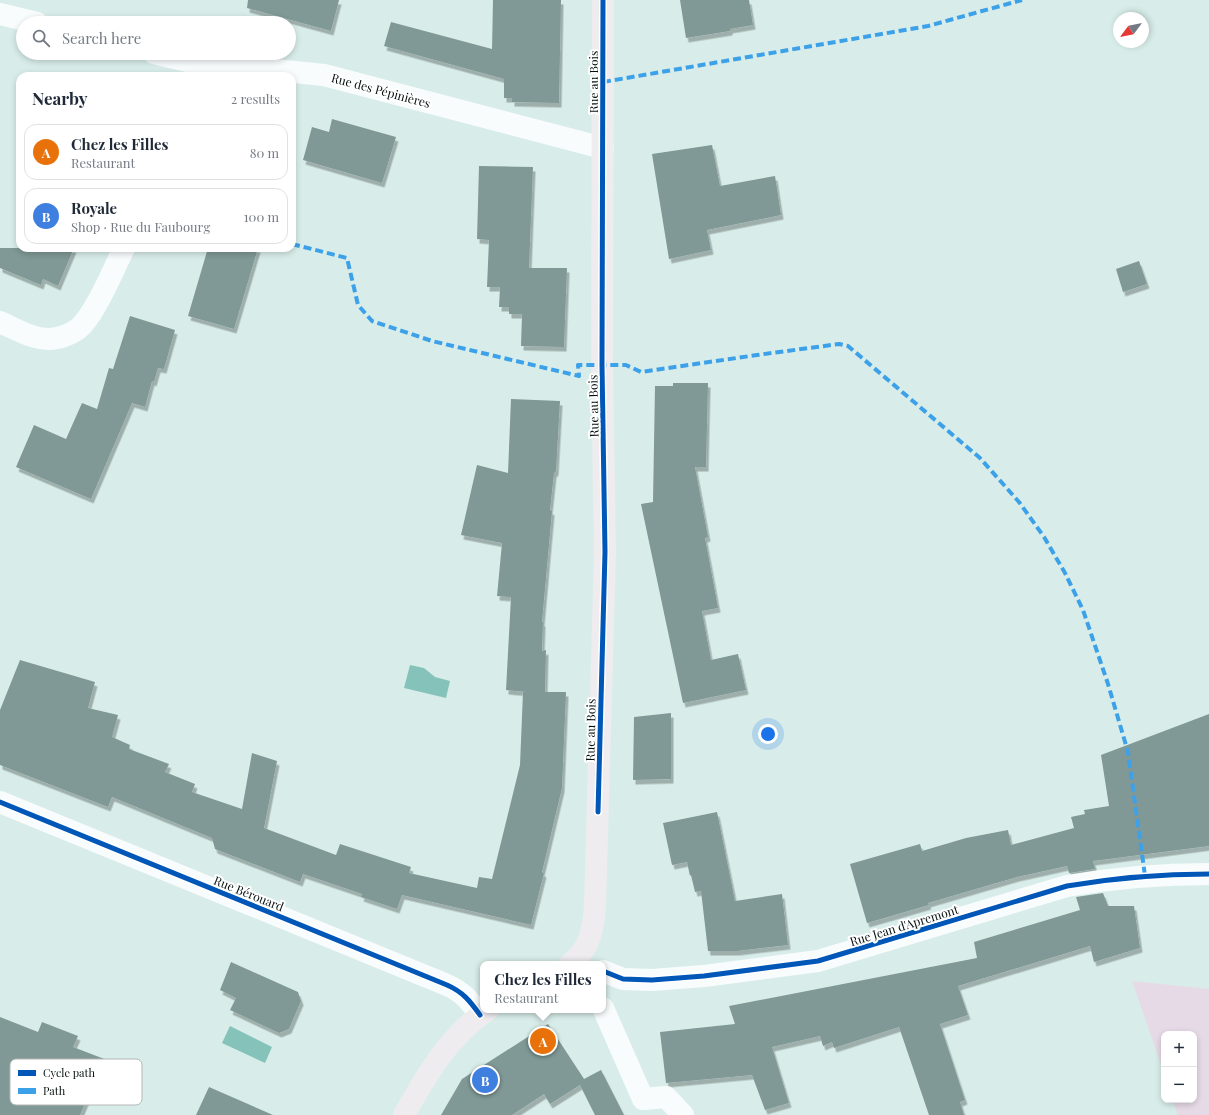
<!DOCTYPE html>
<meta charset="utf-8">
<style>
body{margin:0;font-family:"Playfair Display",serif;background:#f6f6f7;color:#1f2937}
.controls{position:absolute;right:12px;bottom:12px;display:grid;overflow:hidden;border-radius:8px;box-shadow:0 2px 6px #0003}
.controls button{width:36px;height:36px;display:grid;place-items:center;padding:0;border:0;border-bottom:1px solid #e0e1e3;background:#fff;color:#1f2937;font:20px sans-serif}
.compass{position:absolute;left:1113px;top:12px;width:36px;height:36px;border-radius:50%;background:#fff;box-shadow:0 2px 6px #0003;rotate:238deg}
.you{position:absolute;left:768px;top:734px;width:14px;height:14px;margin:-10px;border:3px solid #fff;border-radius:50%;background:#1a73e8;box-shadow:0 0 0 6px #1a73e833}
.badge{display:grid;place-items:center;width:26px;height:26px;border-radius:50%;background:#ea580c;color:#fff;font-size:13px;font-weight:700}
.pin{position:absolute;translate:-50% -50%;border:2px solid #fff;box-shadow:0 1px 4px #0006}
.popup{position:absolute;left:480px;top:961px;width:126px;height:52px;box-sizing:border-box;display:grid;place-content:center;border-radius:8px;background:#fff;filter:drop-shadow(0 1px 3px #0005);font-size:13px;white-space:nowrap;color:#747a83}
.popup b{font-size:15px;color:#1f2937}
.popup::after{content:'';position:absolute;left:50%;top:100%;margin-left:-8px;border:8px solid transparent;border-top-color:#fff}
.list{margin:0;padding:0;list-style:none}
h2{display:flex;justify-content:space-between;align-items:center;height:52px;margin:0;padding:0 16px;font-size:17px}
h2 small{font-size:13px;font-weight:400;color:#747a83}
.list li{display:grid;grid-template-columns:26px 1fr auto;gap:12px;align-items:center;box-sizing:border-box;height:56px;margin:0 8px 8px;padding:0 8px;border:1px solid #e0e1e3;border-radius:12px}
.list b{display:block;font-size:15px;white-space:nowrap}
.list p{margin:0;font-size:13px;white-space:nowrap;color:#747a83}
.list em{font-size:13px;font-style:normal;color:#747a83}
.icon{flex:none;width:22px;height:22px;fill:none;stroke:currentColor;stroke-width:2;stroke-linecap:round;stroke-linejoin:round}
.map{position:relative;flex:none;width:1209px;height:1115px;overflow:hidden}
.search{position:absolute;background:#fff;box-shadow:0 2px 6px #0003;left:16px;top:16px;width:280px;height:44px;display:flex;align-items:center;gap:10px;box-sizing:border-box;padding:0 14px;border-radius:22px;color:#747a83;font-size:15px}
.panel{position:absolute;background:#fff;box-shadow:0 2px 6px #0003;left:16px;top:72px;width:280px;height:180px;border-radius:12px}
.map>svg:first-child{display:block}
.green{fill:#e7dae7}
.water{fill:#85c2b9}
.building{fill:#809996;filter:url(#shadow)}
.lines{fill:none;stroke-linecap:round;stroke-linejoin:round}
.minor{stroke:#f9fcfc;stroke-width:22}
.major{stroke:#eeecef;stroke-width:22}
.quiet{stroke:#3ca1e9;stroke-width:4;stroke-dasharray:8 4;stroke-linecap:butt}
.cycleway-casing{stroke:#fff;stroke-width:8}
.cycleway{stroke:#0057b8;stroke-width:5}
.labels{text-anchor:middle;dominant-baseline:central;stroke-width:4;stroke-linejoin:round;paint-order:stroke}
.street-label{font-size:12px;fill:#04100e;stroke:#fff}
.key{fill:#fff;stroke:#b4b7b7;stroke-width:1}
.key-label{font-size:11px;fill:#04100e}
</style>
<div class="map">
<svg width="1209" height="1115" viewBox="0 0 1209 1115">
<defs>
<filter id="shadow"><feDropShadow dx="2.5" dy="4.5" stdDeviation="0" flood-color="#0004"/></filter>
</defs>
<rect width="100%" height="100%" fill="#d8ede9"/>
<path class="green" d="M 1132,981 L 1209,989 L 1209,1115 L 1178,1115 L 1173,1100 L 1194,1100 L 1194,1034 L 1164,1034 L 1164,1073 Z"/>
<g class="water">
<path d="M 410,665 L 424,668 L 435,677 L 450,681 L 446,698 L 404,688 Z"/>
<path d="M 230,1026 L 272,1047 L 265,1063 L 222,1043 Z"/>
</g>
<g class="building">
<path d="M 248,0 L 339,0 L 331,31 L 247,8 Z"/>
<path d="M 493,0 L 561,0 L 559,103 L 512,102 L 512,98 L 504,98 L 504,79 L 384,46 L 391,22 L 492,49 Z"/>
<path d="M 680,0 L 749,0 L 753,25 L 730,29 L 730,31 L 686,38 Z"/>
<path d="M 332,119 L 396,137 L 382,183 L 303,160 L 312,127 L 329,132 Z"/>
<path d="M 712,145 L 720,186 L 775,176 L 781,215 L 707,230 L 711,250 L 669,259 L 652,154 Z"/>
<path d="M 479,166 L 533,167 L 529,268 L 567,268 L 564,347 L 521,346 L 522,314 L 509,314 L 509,307 L 499,307 L 500,287 L 487,287 L 489,240 L 477,239 Z"/>
<path d="M 0,248 L 74,248 L 58,286 L 43,279 L 41,285 L 0,268 Z"/>
<path d="M 208,248 L 258,248 L 234,329 L 188,316 Z"/>
<path d="M 1139,261 L 1147,284 L 1123,292 L 1116,269 Z"/>
<path d="M 130,316 L 175,330 L 164,369 L 158,368 L 154,382 L 152,381 L 145,407 L 132,403 L 91,499 L 16,467 L 34,425 L 66,439 L 82,403 L 97,409 L 109,368 L 113,369 Z"/>
<path d="M 673,383 L 708,383 L 706,467 L 695,467 L 708,537 L 705,538 L 718,608 L 702,611 L 711,660 L 738,654 L 746,690 L 683,703 L 641,504 L 653,502 L 655,386 L 673,386 Z"/>
<path d="M 511,399 L 560,401 L 556,471 L 554,473 L 550,510 L 552,511 L 542,622 L 543,622 L 542,651 L 546,650 L 545,692 L 566,692 L 562,788 L 542,872 L 544,873 L 531,925 L 402,895 L 397,909 L 361,897 L 362,894 L 303,874 L 300,882 L 215,849 L 212,838 L 112,797 L 108,807 L 0,765 L 0,710 L 20,660 L 95,682 L 88,708 L 118,715 L 112,737 L 130,745 L 129,749 L 169,764 L 165,772 L 195,784 L 192,792 L 242,809 L 252,753 L 277,761 L 264,828 L 336,855 L 340,844 L 411,867 L 409,873 L 477,888 L 479,877 L 492,879 L 520,765 L 523,692 L 527,692 L 506,690 L 511,597 L 497,596 L 502,543 L 461,535 L 477,465 L 508,473 Z"/>
<path d="M 671,713 L 671,779 L 633,780 L 634,717 Z"/>
<path d="M 1209,714 L 1209,846 L 1093,861 L 1095,869 L 1069,873 L 1067,866 L 1017,877 L 928,903 L 929,905 L 867,923 L 850,864 L 920,844 L 922,851 L 966,838 L 1008,830 L 1011,845 L 1074,828 L 1071,817 L 1085,814 L 1084,810 L 1109,806 L 1101,755 Z"/>
<path d="M 717,812 L 735,901 L 782,894 L 788,945 L 737,951 L 708,951 L 701,891 L 695,892 L 691,875 L 690,876 L 687,862 L 672,865 L 663,823 Z"/>
<path d="M 1103,893 L 1108,906 L 1134,906 L 1140,948 L 1094,962 L 1090,946 L 958,986 L 968,1015 L 940,1024 L 965,1100 L 960,1102 L 964,1115 L 929,1115 L 899,1027 L 834,1048 L 832,1042 L 823,1046 L 820,1036 L 772,1047 L 789,1103 L 765,1110 L 752,1075 L 666,1083 L 660,1032 L 735,1024 L 729,1006 L 977,958 L 974,942 L 1080,910 L 1076,897 Z"/>
<path d="M 231,962 L 298,992 L 301,1001 L 289,1029 L 279,1033 L 230,1010 L 236,998 L 220,990 Z"/>
<path d="M 0,1017 L 38,1032 L 42,1022 L 78,1036 L 73,1047 L 107,1060 L 93,1096 L 89,1094 L 80,1115 L 0,1115 Z"/>
<path d="M 548,1024 L 584,1079 L 601,1070 L 624,1115 L 595,1115 L 580,1085 L 550,1104 L 544,1094 L 512,1115 L 441,1115 L 462,1079 Z"/>
<path d="M 209,1087 L 273,1115 L 196,1115 Z"/>
</g>
<g class="lines">
<g class="minor">
<path d="M 0,14 L 37,23"/>
<path d="M 154,53 L 187,61 L 324,75 L 603,148"/>
<path d="M 0,322 C 15,329 32,339 49,339 C 59,339 71,334 78,329 C 95,315 114,268 124,248"/>
<path d="M 0,802 L 447,985 C 463,992 470,1001 480,1015"/>
<path d="M 603,971 L 623,979 L 652,980 L 704,976 L 818,961 L 1067,886 C 1114,878 1161,874 1209,874"/>
<path d="M 603,1008 L 643,1099 L 666,1097 L 683,1115"/>
</g>
<g class="major">
<path d="M 570,964 C 590,949 593,930 595,906 L 605,552 L 602,365 L 603,0"/>
<path d="M 404,1115 C 426,1076 449,1035 488,1010"/>
</g>
<g class="quiet">
<path d="M 603,82 L 928,26 L 1022,0"/>
<path d="M 292,244 L 347,258 L 358,305 L 372,321 L 432,341 L 579,376 L 578,365 L 626,365 L 641,372 L 757,355 L 839,344 L 848,346 L 980,458 L 1019,502 L 1044,537 L 1065,573 L 1083,610 L 1108,684 L 1128,752 L 1145,876"/>
</g>
<defs>
<g id="cycleway">
<path d="M 0,802 L 447,985 C 463,992 470,1001 480,1015"/>
<path d="M 598,812 L 605,552 L 602,365 L 603,0"/>
<path d="M 603,971 L 623,979 L 652,980 L 704,976 L 818,961 L 1067,886 C 1114,878 1161,874 1209,874"/>
</g>
</defs>
<use href="#cycleway" class="cycleway-casing"/>
<use href="#cycleway" class="cycleway"/>
</g>
<g class="labels">
<g class="street-label">
<text transform="translate(593 82) rotate(-90)">Rue au Bois</text>
<text transform="translate(381 90) rotate(15)">Rue des Pépinières</text>
<text transform="translate(593 406) rotate(-91)">Rue au Bois</text>
<text transform="translate(590 730) rotate(-89)">Rue au Bois</text>
<text transform="translate(249 893) rotate(22)">Rue Bérouard</text>
<text transform="translate(904 925) rotate(-17)">Rue Jean d'Apremont</text>
</g>
</g>
<rect x="10" y="1059" width="132" height="46" rx="6" class="key"/>
<rect x="18" y="1070" width="18" height="6" fill="#0057b8"/>
<rect x="18" y="1088" width="18" height="6" fill="#3ca1e9"/>
<g class="key-label">
<text x="43" y="1077">Cycle path</text>
<text x="43" y="1095">Path</text>
</g>
</svg>
<div class="controls">
<button>+</button>
<button>−</button>
</div>
<svg class="compass" viewBox="-18 -18 36 36"><path d="M0-13l5 13h-10z" fill="#e53935"/><path d="M0 13l5-13h-10z" fill="#747a83"/></svg>
<div class="you"></div>
<div class="pin badge" style="left:543px;top:1041px;background:#e8710a">A</div>
<div class="popup"><b>Chez les Filles</b>Restaurant</div>
<div class="pin badge" style="left:485px;top:1080px;background:#3f7fe0">B</div>
<div class="search"><svg class="icon" aria-label="search" viewBox="0 0 24 24"><circle cx="10" cy="10" r="6"/><path d="M15 15l6 6"/></svg>Search here</div>
<section class="panel">
<h2>Nearby<small>2 results</small></h2>
<ul class="list">
<li><span class="badge" style="background:#e8710a">A</span><div><b>Chez les Filles</b><p>Restaurant</p></div><em>80 m</em></li>
<li><span class="badge" style="background:#3f7fe0">B</span><div><b>Royale</b><p>Shop · Rue du Faubourg</p></div><em>100 m</em></li>
</ul>
</section>
</div>
